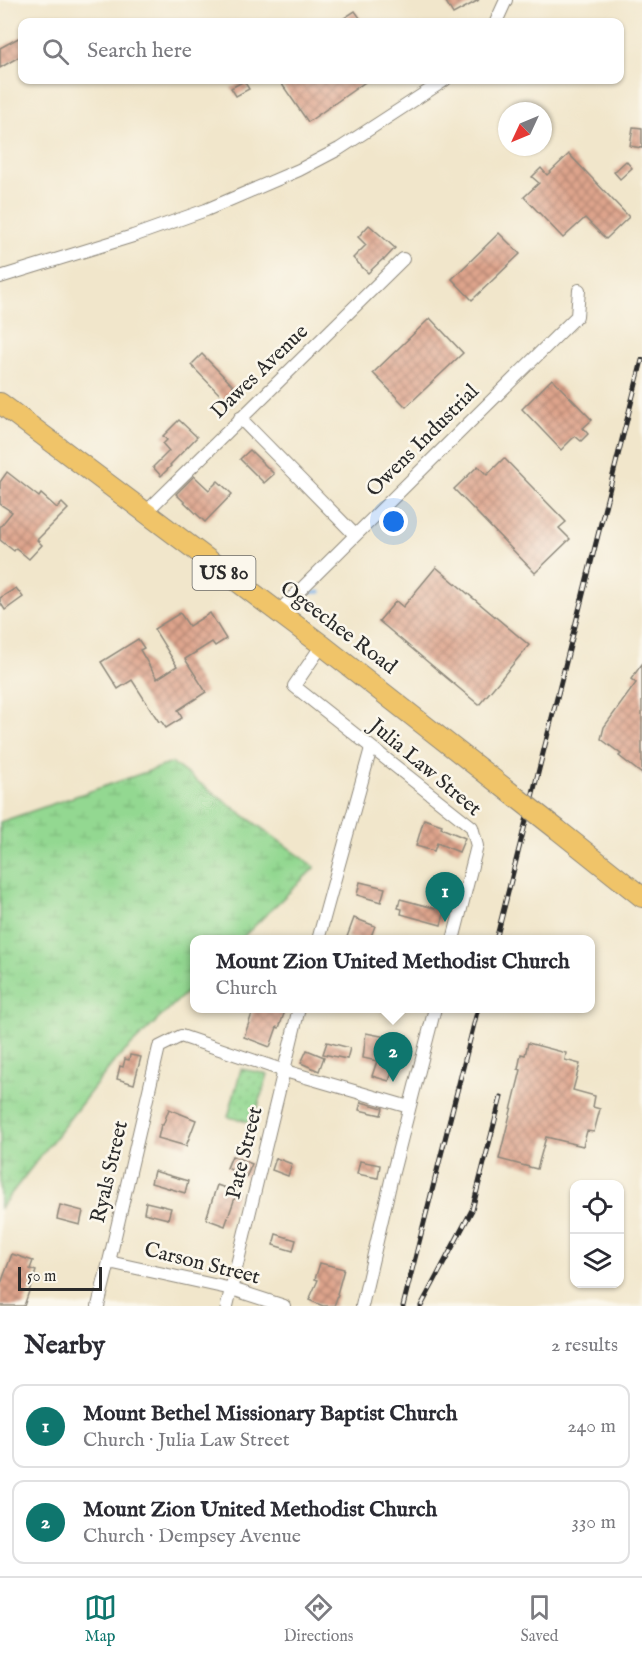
<!DOCTYPE html>
<meta charset="utf-8">
<style>
body{margin:0;font-family:"IM FELL English",serif;background:#f2f2f3;color:#2b2b33}
.controls{position:absolute;right:18px;bottom:18px;display:grid;overflow:hidden;border-radius:12px;box-shadow:0 2px 4px #0004}
.controls button{width:54px;height:54px;display:grid;place-items:center;padding:0;border:0;border-bottom:2px solid #e1e1e2;background:#fff;color:#2b2b33;font:30px sans-serif}
.compass{position:absolute;left:498px;top:102px;width:54px;height:54px;border-radius:50%;background:#fff;box-shadow:0 2px 4px #0004;rotate:226deg}
.scale{position:absolute;left:18px;bottom:15px;width:84px;box-sizing:border-box;padding-left:6px;border:3px solid #2b2b2b;border-top:0;font-size:16px;line-height:21px;white-space:nowrap;color:#2b2b2b;-webkit-text-stroke:4px #fbf7ec;paint-order:stroke}
.you{position:absolute;left:394px;top:522px;width:21px;height:21px;margin:-15px;border:4px solid #fff;border-radius:50%;background:#1a73e8;box-shadow:0 0 0 9px #1a73e833}
.badge{display:grid;place-items:center;width:39px;height:39px;border-radius:50%;background:#0f766e;color:#fff;font-size:20px;font-weight:700}
.pin{position:absolute;translate:-50% -50px;filter:drop-shadow(0 2px 3px #0008)}
.pin::after{content:'';position:absolute;top:32px;width:21px;height:18px;background:inherit;clip-path:polygon(0 0,100% 0,50% 100%)}
.popup{position:absolute;left:190px;top:935px;width:405px;height:78px;box-sizing:border-box;display:grid;place-content:center;border-radius:12px;background:#fff;filter:drop-shadow(0 2px 4px #0005);font-size:20px;white-space:nowrap;color:#7c7c81}
.popup b{font-size:22px;color:#2b2b33}
.popup::after{content:'';position:absolute;left:50%;top:100%;margin-left:-12px;border:12px solid transparent;border-top-color:#fff}
.list{margin:0;padding:0;list-style:none}
h2{display:flex;justify-content:space-between;align-items:center;height:78px;margin:0;padding:0 24px;font-size:26px}
h2 small{font-size:20px;font-weight:400;color:#7c7c81}
.list li{display:grid;grid-template-columns:39px 1fr auto;gap:18px;align-items:center;box-sizing:border-box;height:84px;margin:0 12px 12px;padding:0 12px;border:2px solid #e1e1e2;border-radius:12px}
.list b{display:block;font-size:22px;white-space:nowrap}
.list p{margin:0;font-size:20px;white-space:nowrap;color:#7c7c81}
.list em{font-size:20px;font-style:normal;color:#7c7c81}
.icon{flex:none;width:33px;height:33px;fill:none;stroke:currentColor;stroke-width:2;stroke-linecap:round;stroke-linejoin:round}
.map{position:relative;flex:none;width:642px;height:1306px;overflow:hidden}
.search{position:absolute;background:#fff;box-shadow:0 2px 4px #0004;left:18px;right:18px;top:18px;height:66px;display:flex;align-items:center;gap:15px;box-sizing:border-box;padding:0 21px;border-radius:12px;color:#7c7c81;font-size:22px}
.sheet{height:270px;background:#fff}
nav{display:flex;justify-content:space-around;align-items:center;box-sizing:border-box;height:84px;border-top:2px solid #e1e1e2;background:#fff;font-size:16px;color:#7c7c81}
nav a{display:grid;justify-items:center;gap:3px}
nav .on{color:#0f766e}
.map>svg:first-child{display:block}
.wetland{fill:url(#wetland-marsh);stroke:#5f825e;stroke-width:1.5}
.park{fill:url(#park-dots);stroke:#5f825e;stroke-width:1.5}
.lines{fill:none;stroke-linecap:round;stroke-linejoin:round}
.stream{stroke:#77afe6;stroke-width:3}
.building{fill:url(#building-cross-hatch)}
.minor-casing{stroke:#8e887b;stroke-width:14}
.primary-casing{stroke:#8e887b;stroke-width:22}
.minor{stroke:#fff;stroke-width:12}
.primary{stroke:#f0c469;stroke-width:20}
.rail-casing{stroke:#2b2b2b;stroke-width:5}
.rail{stroke:#fbf7ec;stroke-width:3;stroke-dasharray:9;stroke-linecap:butt}
.primary-bridge-casing{stroke:#8e887b;stroke-width:22;stroke-linecap:butt}
.primary-bridge{stroke:#f0c469;stroke-width:20}
.labels{text-anchor:middle;dominant-baseline:central;stroke-width:5;stroke-linejoin:round;paint-order:stroke}
.shield{fill:#fbf7ec;stroke:#696865;stroke-width:1.5}
.shield-label{font-size:20px;font-weight:bold;fill:#2b2b2b}
.street-label{font-size:21px;fill:#2b2b2b;stroke:#fbf7ec}
</style>
<div class="map">
<svg width="642" height="1306" viewBox="0 0 642 1306">
<defs>
<pattern id="wetland-marsh" width="20" height="14" patternUnits="userSpaceOnUse" patternTransform="scale(1.5)"><rect width="20" height="14" fill="#93d891"/><path d="M1 5h8M5 5V1M11 12h8M15 12V8" fill="none" stroke="#7fba7d"/></pattern>
<pattern id="park-dots" width="8" height="8" patternUnits="userSpaceOnUse" patternTransform="scale(1.5)"><rect width="8" height="8" fill="#93d891"/><path d="M2 2h.1M6 6h.1" fill="none" stroke="#7fba7d" stroke-width="1.8" stroke-linecap="round"/></pattern>
<pattern id="building-cross-hatch" width="8" height="8" patternUnits="userSpaceOnUse" patternTransform="scale(1.5)"><rect width="8" height="8" fill="#dea48c"/><path d="M0 0l8 8M0 8l8-8" fill="none" stroke="#b48673"/></pattern>
</defs>
<rect width="100%" height="100%" fill="#fbf7ec"/>
<filter id="ink" filterUnits="userSpaceOnUse"><feTurbulence type="fractalNoise" baseFrequency=".0167" numOctaves="2"/><feDisplacementMap in="SourceGraphic" scale="12" xChannelSelector="R" yChannelSelector="G"/><feConvolveMatrix kernelMatrix="1 2 1 2 8 2 1 2 1" color-interpolation-filters="sRGB"/></filter>
<filter id="wash" filterUnits="userSpaceOnUse"><feTurbulence type="fractalNoise" baseFrequency=".008" numOctaves="4" result="noise"/><feDisplacementMap in="SourceGraphic" scale="24" xChannelSelector="R" yChannelSelector="G"/><feGaussianBlur stdDeviation="1.35" result="paint"/><feColorMatrix in="noise" values="0 0 0 0 0 0 0 0 0 0 0 0 0 0 0 0 0 1.4 0 .05"/><feComposite in="paint" operator="in"/></filter>
<g filter="url(#wash)">
<rect width="100%" height="100%" fill="#f1e6cb"/>
<path class="wetland" d="M 172,763 L 315,867 L 241,939 L 195,940 L 195,984 L 113,1063 L 0,1208 L 0,822 Z"/>
<path class="park" d="M 241,1069 L 268,1074 L 253,1123 L 228,1117 Z"/>
<g class="lines">
<path class="stream" d="M 305,593 L 320,592"/>
</g>
<g id="blocks">
<g class="building">
<path d="M 445,0 L 479,0 L 453,14 Z"/>
<path d="M 355,11 L 363,22 L 338,22 Z"/>
<path d="M 22,36 L 22,55 L 0,68 L 0,48 Z"/>
<path d="M 279,80 L 368,80 L 308,122 Z"/>
<path d="M 244,81 L 249,89 L 236,96 L 231,88 Z"/>
<path d="M 633,127 L 642,128 L 642,148 L 630,146 Z"/>
<path d="M 569,154 L 629,217 L 606,239 L 585,218 L 563,238 L 524,197 L 539,183 L 532,177 L 541,168 L 547,175 Z"/>
<path d="M 626,161 L 632,168 L 620,179 L 614,172 Z"/>
<path d="M 369,225 L 395,248 L 384,260 L 383,259 L 368,273 L 353,258 L 366,245 L 358,237 Z"/>
<path d="M 499,233 L 520,254 L 472,300 L 452,279 Z"/>
<path d="M 430,318 L 463,353 L 406,407 L 373,373 Z"/>
<path d="M 202,354 L 241,394 L 230,405 L 191,365 Z"/>
<path d="M 552,379 L 592,420 L 583,428 L 588,434 L 581,441 L 575,436 L 561,450 L 522,409 Z"/>
<path d="M 179,420 L 197,437 L 170,465 L 171,466 L 161,476 L 153,467 L 169,451 L 163,444 L 167,440 L 163,436 Z"/>
<path d="M 250,450 L 274,474 L 264,483 L 240,459 Z"/>
<path d="M 504,458 L 566,522 L 559,528 L 570,539 L 535,573 L 454,489 L 478,466 L 487,475 Z"/>
<path d="M 7,472 L 39,497 L 41,494 L 57,508 L 62,503 L 68,509 L 37,540 L 42,545 L 29,559 L 16,548 L 14,551 L 0,540 L 0,527 L 12,512 L 0,504 L 0,482 Z"/>
<path d="M 194,476 L 209,490 L 218,481 L 232,494 L 205,522 L 176,494 Z"/>
<path d="M 436,567 L 529,645 L 479,705 L 379,621 L 396,601 L 403,607 Z"/>
<path d="M 16,588 L 23,597 L 5,610 L 0,602 L 0,598 Z"/>
<path d="M 180,613 L 189,626 L 210,613 L 226,639 L 215,646 L 212,642 L 185,659 L 206,692 L 178,710 L 182,718 L 166,728 L 161,721 L 159,722 L 132,680 L 118,689 L 101,662 L 138,639 L 144,648 L 140,650 L 157,679 L 177,666 L 154,629 Z"/>
<path d="M 642,664 L 642,774 L 619,756 L 621,754 L 601,739 L 604,727 L 636,683 L 631,679 Z"/>
<path d="M 424,819 L 442,825 L 441,828 L 465,838 L 459,852 L 437,843 L 434,851 L 416,846 Z"/>
<path d="M 360,882 L 385,888 L 381,902 L 357,895 Z"/>
<path d="M 400,899 L 445,911 L 441,925 L 401,914 L 402,909 L 398,908 Z"/>
<path d="M 354,918 L 375,926 L 370,939 L 353,939 L 347,937 Z"/>
<path d="M 254,1008 L 286,1008 L 279,1028 L 277,1027 L 270,1047 L 244,1037 Z"/>
<path d="M 366,1033 L 386,1037 L 411,1045 L 406,1060 L 397,1057 L 389,1081 L 372,1076 L 377,1061 L 363,1058 Z"/>
<path d="M 327,1042 L 350,1048 L 347,1059 L 323,1054 Z"/>
<path d="M 528,1043 L 566,1053 L 565,1060 L 580,1064 L 573,1090 L 595,1096 L 593,1107 L 600,1109 L 594,1132 L 587,1131 L 583,1146 L 546,1137 L 537,1169 L 499,1159 L 521,1070 L 518,1069 L 521,1054 L 525,1055 Z"/>
<path d="M 307,1050 L 324,1057 L 319,1071 L 301,1063 Z"/>
<path d="M 130,1055 L 141,1057 L 134,1084 L 117,1079 L 120,1066 L 123,1067 L 125,1059 L 129,1060 Z"/>
<path d="M 361,1102 L 383,1108 L 381,1115 L 359,1110 Z"/>
<path d="M 169,1109 L 196,1120 L 186,1146 L 158,1138 L 161,1125 L 163,1125 Z"/>
<path d="M 232,1156 L 252,1164 L 246,1177 L 227,1168 Z"/>
<path d="M 276,1158 L 292,1164 L 288,1176 L 272,1170 Z"/>
<path d="M 360,1161 L 380,1165 L 378,1178 L 357,1174 Z"/>
<path d="M 154,1171 L 188,1181 L 185,1193 L 151,1183 Z"/>
<path d="M 217,1185 L 237,1192 L 225,1226 L 206,1219 Z"/>
<path d="M 146,1202 L 171,1208 L 168,1219 L 144,1213 Z"/>
<path d="M 60,1205 L 83,1211 L 80,1225 L 57,1219 Z"/>
<path d="M 276,1234 L 296,1240 L 293,1251 L 273,1245 Z"/>
<path d="M 12,1254 L 33,1261 L 30,1269 L 36,1271 L 24,1306 L 0,1306 L 0,1286 Z"/>
<path d="M 320,1263 L 344,1269 L 337,1294 L 338,1295 L 334,1306 L 323,1306 L 309,1300 L 318,1280 L 315,1279 Z"/>
</g>
</g>
</g>
<g filter="url(#ink)">
<use href="#blocks" fill-opacity="0" stroke="#8e887b" stroke-width="1.5"/>
<g class="lines">
<defs>
<g id="minor">
<path d="M 496,22 L 506,0"/>
<path d="M 0,277 L 133,236 L 206,210 L 299,170 L 339,149 L 445,80"/>
<path d="M 240,418 L 355,535"/>
<path d="M 145,513 L 403,259"/>
<path d="M 277,613 L 577,316 L 579,290"/>
<path d="M 322,645 L 294,686 L 472,827 L 477,846 L 453,940"/>
<path d="M 318,940 L 371,748"/>
<path d="M 109,1262 L 232,1289 L 284,1306"/>
<path d="M 98,1306 L 109,1262 L 159,1047 L 181,1036 L 285,1071 L 409,1107"/>
<path d="M 227,1306 L 299,1008"/>
<path d="M 362,1306 L 392,1176 L 435,1008"/>
</g>
<g id="primary">
<path d="M 0,403 L 322,645 L 516,797"/>
<path d="M 558,830 L 642,897"/>
</g>
</defs>
<use href="#minor" class="minor-casing"/>
<use href="#primary" class="primary-casing"/>
<use href="#minor" class="minor"/>
<use href="#primary" class="primary"/>
<defs>
<g id="rail">
<path d="M 496,940 L 642,360"/>
<path d="M 403,1306 L 478,1008"/>
<path d="M 421,1306 L 472,1210 L 501,1097"/>
</g>
</defs>
<use href="#rail" class="rail-casing"/>
<use href="#rail" class="rail"/>
<defs>
<path id="primary-bridge" d="M 516,797 L 558,830"/>
</defs>
<use href="#primary-bridge" class="primary-bridge-casing"/>
<use href="#primary-bridge" class="primary-bridge"/>
</g>
</g>
<g class="labels">
<rect class="shield" x="192.5" y="556" width="63" height="34" rx="4.5"/>
<g class="shield-label">
<text x="224" y="573">US 80</text>
</g>
<g class="street-label">
<text transform="translate(260 372) rotate(-44)">Dawes Avenue</text>
<text transform="translate(423 441) rotate(-45)">Owens Industrial</text>
<text transform="translate(338 628) rotate(37)">Ogeechee Road</text>
<text transform="translate(425 768) rotate(40)">Julia Law Street</text>
<text transform="translate(245 1153) rotate(-76)">Pate Street</text>
<text transform="translate(110 1172) rotate(-77)">Ryals Street</text>
<text transform="translate(202 1264) rotate(14)">Carson Street</text>
</g>
</g>
</svg>
<div class="controls">
<button><svg class="icon" aria-label="locate" viewBox="0 0 24 24"><circle cx="12" cy="12" r="6"/><path d="M12 2v4M12 18v4M2 12h4M18 12h4"/></svg></button>
<button><svg class="icon" aria-label="layers" viewBox="0 0 24 24"><path d="M12 4l9 5-9 5-9-5zM3 14l9 5 9-5"/></svg></button>
</div>
<svg class="compass" viewBox="-18 -18 36 36"><path d="M0-13l5 13h-10z" fill="#e53935"/><path d="M0 13l5-13h-10z" fill="#7c7c81"/></svg>
<div class="scale">50 m</div>
<div class="you"></div>
<div class="pin badge" style="left:445px;top:922px">1</div>
<div class="pin badge" style="left:393px;top:1082px">2</div>
<div class="popup"><b>Mount Zion United Methodist Church</b>Church</div>
<div class="search"><svg class="icon" aria-label="search" viewBox="0 0 24 24"><circle cx="10" cy="10" r="6"/><path d="M15 15l6 6"/></svg>Search here</div>
</div>
<section class="sheet">
<h2>Nearby<small>2 results</small></h2>
<ul class="list">
<li><span class="badge">1</span><div><b>Mount Bethel Missionary Baptist Church</b><p>Church · Julia Law Street</p></div><em>240 m</em></li>
<li><span class="badge">2</span><div><b>Mount Zion United Methodist Church</b><p>Church · Dempsey Avenue</p></div><em>330 m</em></li>
</ul>
</section>
<nav>
<a class="on"><svg class="icon" aria-label="map" viewBox="0 0 24 24"><path d="M3 6l6-2 6 2 6-2v14l-6 2-6-2-6 2zM9 4v14M15 6v14"/></svg>Map</a>
<a><svg class="icon" aria-label="directions" viewBox="0 0 24 24"><path d="M12 3l9 9-9 9-9-9zM9 14v-3h6M13 9l2 2-2 2"/></svg>Directions</a>
<a><svg class="icon" aria-label="saved" viewBox="0 0 24 24"><path d="M7 4h10v16l-5-4-5 4z"/></svg>Saved</a>
</nav>
